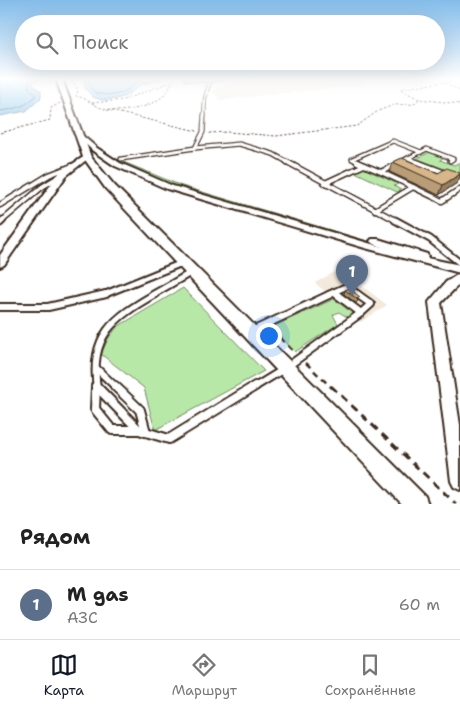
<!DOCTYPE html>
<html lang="ru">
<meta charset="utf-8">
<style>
body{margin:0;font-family:"Shantell Sans",sans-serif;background:#f2f2f2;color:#222}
.you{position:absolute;left:268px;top:335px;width:18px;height:18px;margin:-12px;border:4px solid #fff;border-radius:50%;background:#1a73e8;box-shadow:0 0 0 8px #1a73e833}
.badge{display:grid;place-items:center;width:32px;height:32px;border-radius:50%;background:#111827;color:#fff;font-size:16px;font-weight:700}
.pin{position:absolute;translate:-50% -41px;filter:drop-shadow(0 1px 2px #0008)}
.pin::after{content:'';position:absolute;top:26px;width:18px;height:15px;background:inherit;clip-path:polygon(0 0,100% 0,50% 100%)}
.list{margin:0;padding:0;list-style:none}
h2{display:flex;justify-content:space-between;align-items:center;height:65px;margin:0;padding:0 20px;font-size:21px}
h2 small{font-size:16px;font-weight:400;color:#767676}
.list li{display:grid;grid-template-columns:32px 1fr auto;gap:15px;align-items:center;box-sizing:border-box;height:70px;padding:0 20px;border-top:1px solid #e0e0e0}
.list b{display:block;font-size:19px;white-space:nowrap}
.list p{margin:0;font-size:16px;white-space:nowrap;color:#767676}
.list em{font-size:16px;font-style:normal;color:#767676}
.icon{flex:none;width:28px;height:28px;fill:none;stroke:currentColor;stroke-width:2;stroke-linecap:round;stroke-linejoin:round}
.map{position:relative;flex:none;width:460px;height:504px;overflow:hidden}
.search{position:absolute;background:#fff;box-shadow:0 5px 20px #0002;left:15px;right:15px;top:15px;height:55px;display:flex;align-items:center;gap:12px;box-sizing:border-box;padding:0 18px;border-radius:28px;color:#767676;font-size:19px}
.sheet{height:135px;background:#fff}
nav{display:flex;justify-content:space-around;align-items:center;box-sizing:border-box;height:70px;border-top:1px solid #e0e0e0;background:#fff;font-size:14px;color:#767676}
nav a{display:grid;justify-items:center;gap:2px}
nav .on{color:#111827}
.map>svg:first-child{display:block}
.built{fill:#f3e9dc}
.green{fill:#b7e8a8;stroke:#798963}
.water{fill:#8dc8ed;stroke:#6c899a}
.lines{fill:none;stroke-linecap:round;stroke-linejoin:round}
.shore{stroke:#5c6971;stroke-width:1}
.service-far5-casing{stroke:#3b2a1e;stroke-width:4.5}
.service-far4-casing{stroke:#3b2a1e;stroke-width:5.5}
.service-far3-casing{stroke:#3b2a1e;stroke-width:7}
.service-far2-casing{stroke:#3b2a1e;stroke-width:9}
.service-far1-casing{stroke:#3b2a1e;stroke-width:10}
.service-casing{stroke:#3b2a1e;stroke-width:12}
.minor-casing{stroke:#3b2a1e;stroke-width:4}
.tertiary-casing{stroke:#3b2a1e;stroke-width:4}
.path-far2{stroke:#3b2a1e;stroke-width:1;stroke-dasharray:2.5 2;stroke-linecap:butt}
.path-far1{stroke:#3b2a1e;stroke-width:2.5;stroke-dasharray:6 5;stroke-linecap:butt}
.path{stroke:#3b2a1e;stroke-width:3;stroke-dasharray:8 6;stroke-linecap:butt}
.service-far5{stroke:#fff;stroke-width:2.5}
.service-far4{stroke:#fff;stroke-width:3}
.service-far3{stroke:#fff;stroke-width:4}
.service-far2{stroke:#fff;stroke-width:5}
.service-far1{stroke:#fff;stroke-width:6}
.service{stroke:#fff;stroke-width:8}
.minor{fill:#fff;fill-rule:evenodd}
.tertiary{fill:#fff;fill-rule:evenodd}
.wall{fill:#b99d77;stroke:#3b2a1e}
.shaded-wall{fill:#968061;stroke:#3b2a1e}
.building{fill:#d7b78a;stroke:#3b2a1e}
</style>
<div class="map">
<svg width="460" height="504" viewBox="0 0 460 504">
<rect width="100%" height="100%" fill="#fff"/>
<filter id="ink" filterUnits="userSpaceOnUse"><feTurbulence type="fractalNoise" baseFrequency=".02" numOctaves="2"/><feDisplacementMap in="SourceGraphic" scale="10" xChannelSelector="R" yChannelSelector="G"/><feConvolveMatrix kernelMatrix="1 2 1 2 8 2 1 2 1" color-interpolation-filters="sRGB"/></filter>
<g filter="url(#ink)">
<g class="built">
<path d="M 226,79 L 362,79 L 370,82 L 360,85 L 220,100 L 212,91 L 231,83 Z"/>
<path d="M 340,269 L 387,305 L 361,322 L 315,283 Z"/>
</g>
<g class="green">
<path d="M 430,152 L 444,157 L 440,160 L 454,165 L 460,162 L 460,177 L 416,159 Z"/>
<path d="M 116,159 L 182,186 L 408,253 L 408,256 L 180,188 L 113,160 Z"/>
<path d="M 363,168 L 398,184 L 394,186 L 401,190 L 397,192 L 355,172 Z"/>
<path d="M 183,288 L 264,371 L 155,430 L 144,388 L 101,354 L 108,339 L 117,327 Z"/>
<path d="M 334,299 L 352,313 L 347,317 L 339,312 L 333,315 L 338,324 L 295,352 L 272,327 Z"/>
</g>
<g class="water">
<path d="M 0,79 L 39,79 L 32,84 L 41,91 L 41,98 L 26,111 L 0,116 Z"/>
<path d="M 84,79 L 162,79 L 140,85 L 126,96 L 116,99 L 102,100 L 93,97 L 85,88 Z"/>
</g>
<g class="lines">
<g class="shore">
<path d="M 89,79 L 90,86 L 95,93 C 105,95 119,97 127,90 C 133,85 136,81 144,79"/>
<path d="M 0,111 C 14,109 27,107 36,95 L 28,87 L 30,79"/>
</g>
<defs>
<g id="service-far5">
<path d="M 186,79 L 210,81"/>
<path d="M 204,117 L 205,98 L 210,81 L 222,79"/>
</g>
<g id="service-far4">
<path d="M 195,148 L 239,144 L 273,154 L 289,163"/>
<path d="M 421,152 L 427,149 L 453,159 L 450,161"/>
<path d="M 121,159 L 195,148 L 203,132 L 204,115"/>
<path d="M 360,163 L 352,159 L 393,141 L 421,152 L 408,158"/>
<path d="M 399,163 L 408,158 L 420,163"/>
</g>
<g id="service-far3">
<path d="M 287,162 L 397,221"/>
<path d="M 357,162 L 364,165"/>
<path d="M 417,162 L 446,173"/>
<path d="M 325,183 L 364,165 L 381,172 L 401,162"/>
<path d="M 413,187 L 442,201 L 460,189"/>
<path d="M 0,205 L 49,175 L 72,166"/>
<path d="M 375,210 L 413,187 L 381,172"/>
<path d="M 2,221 L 42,187 L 60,176"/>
</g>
<g id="service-far2">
<path d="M 395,220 L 430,239 L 460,263"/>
<path d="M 0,223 L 3,220"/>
<path d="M 334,292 L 347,286 L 359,295"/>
<path d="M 103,295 L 182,263"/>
<path d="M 152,295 L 192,272"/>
<path d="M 328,295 L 334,292 L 338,295"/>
</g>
<g id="service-far1">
<path d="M 357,294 L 371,304 L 361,313"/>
<path d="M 0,307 L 48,307 L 106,294"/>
<path d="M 252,331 L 331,294"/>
<path d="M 97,369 L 117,388"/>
<path d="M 97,388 C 89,336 113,318 155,294"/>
<path d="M 253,388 L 284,369 L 361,313 L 336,294"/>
</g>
<g id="service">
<path d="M 96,386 L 139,430 L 169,439 L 255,386"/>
<path d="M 115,386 L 140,410 L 146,432"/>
<path d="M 96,387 L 95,409 L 112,430 L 139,430"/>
</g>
<g id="minor">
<path d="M 77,131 L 97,148 L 120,163 L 173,186 L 382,247 L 372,243 L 370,241 L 372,239 L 378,239 L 427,254 L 428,256 L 427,258 L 460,265 L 460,273 L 365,248 L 167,189 L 115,166 L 93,151 L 75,134 L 74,133 Z"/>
<path d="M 85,156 L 90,157 L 66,176 L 4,265 L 0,267 L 0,255 L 60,172 Z"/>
<path d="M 460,273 L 460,283 L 441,303 L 460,425 L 460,490 L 454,487 L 451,481 L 429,302 L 446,282 Z"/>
</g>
<path id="tertiary" d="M 56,79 L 62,79 L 91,157 L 114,185 L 425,496 L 428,504 L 402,504 L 106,189 L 83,157 Z"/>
</defs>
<use href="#service-far5" class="service-far5-casing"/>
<use href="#service-far4" class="service-far4-casing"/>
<use href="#service-far3" class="service-far3-casing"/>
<use href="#service-far2" class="service-far2-casing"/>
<use href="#service-far1" class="service-far1-casing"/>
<use href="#service" class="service-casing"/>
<use href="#minor" class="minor-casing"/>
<use href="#tertiary" class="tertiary-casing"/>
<g class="path-far2">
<path d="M 74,79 L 73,82 L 78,90 L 76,96 C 87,98 94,106 104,109 C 121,114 151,108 164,95 C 168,91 171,85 174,79"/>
<path d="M 460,80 L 444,82 L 460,91"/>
<path d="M 419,99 L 400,89 L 444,82"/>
<path d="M 92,103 L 123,100 L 171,82"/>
<path d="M 107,110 L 197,131"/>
<path d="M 0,133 L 50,120 L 51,108 L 60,103"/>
<path d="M 209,133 L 228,132 L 276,136 L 357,126 L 378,111 L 394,105 L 414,104 L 419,99 L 460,104"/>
</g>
<g class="path-far1">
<path d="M 272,330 L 294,352"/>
<path d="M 306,363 L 332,388"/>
</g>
<path class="path" d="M 331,386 L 456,504"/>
<use href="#service-far5" class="service-far5"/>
<use href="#service-far4" class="service-far4"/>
<use href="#service-far3" class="service-far3"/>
<use href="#service-far2" class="service-far2"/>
<use href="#service-far1" class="service-far1"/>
<use href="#service" class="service"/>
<use href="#minor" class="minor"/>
<use href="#tertiary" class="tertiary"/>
</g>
<g class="wall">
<path d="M 393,162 L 438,173 L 460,173 L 460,177 L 457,183 L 439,195 L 390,172 Z"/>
<path d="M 349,288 L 358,301 L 356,303 L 344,294 L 345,290 Z"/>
</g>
<path class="shaded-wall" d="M 460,174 L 460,177 L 457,183 L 439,195 L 443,185 Z"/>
<g class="building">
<path d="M 402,158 L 438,173 L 447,168 L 460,173 L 460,174 L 443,185 L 393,162 Z"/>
<path d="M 349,288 L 360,297 L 357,299 L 345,290 Z"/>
</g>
</g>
<linearGradient id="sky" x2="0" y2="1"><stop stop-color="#83bcea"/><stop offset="0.53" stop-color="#fff"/><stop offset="1" stop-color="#fff" stop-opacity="0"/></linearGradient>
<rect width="460" height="150" fill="url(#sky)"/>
</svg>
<div class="you"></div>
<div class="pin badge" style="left:352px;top:296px;background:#5c6f8a">1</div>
<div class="search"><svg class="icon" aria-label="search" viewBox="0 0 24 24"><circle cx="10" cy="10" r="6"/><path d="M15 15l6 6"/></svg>Поиск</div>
</div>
<section class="sheet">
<h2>Рядом<small></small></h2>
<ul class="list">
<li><span class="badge" style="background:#5c6f8a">1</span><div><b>M gas</b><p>АЗС</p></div><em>60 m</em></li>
</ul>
</section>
<nav>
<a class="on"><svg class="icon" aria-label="map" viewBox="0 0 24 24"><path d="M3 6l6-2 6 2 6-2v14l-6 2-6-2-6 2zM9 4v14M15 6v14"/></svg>Карта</a>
<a><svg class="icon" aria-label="directions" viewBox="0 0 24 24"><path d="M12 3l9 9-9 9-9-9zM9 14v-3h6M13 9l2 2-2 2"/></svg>Маршрут</a>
<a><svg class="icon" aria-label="saved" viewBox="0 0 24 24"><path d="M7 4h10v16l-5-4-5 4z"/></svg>Сохранённые</a>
</nav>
